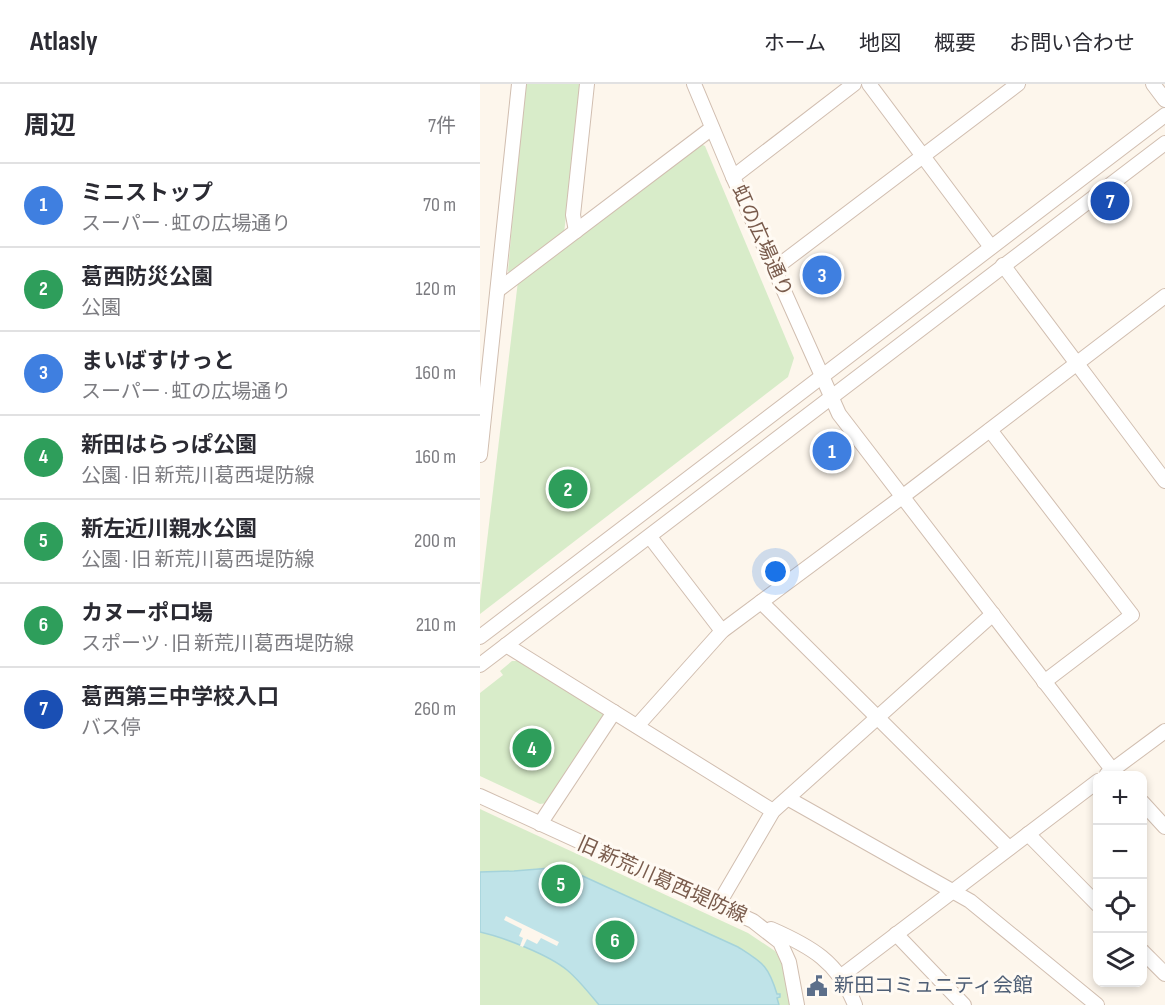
<!DOCTYPE html>
<html lang="ja">
<meta charset="utf-8">
<style>
body{margin:0;font-family:"Sofia Sans Condensed","Noto Sans JP",sans-serif;background:#f2f2f3;color:#2b2b33}
.controls{position:absolute;right:18px;bottom:18px;display:grid;overflow:hidden;border-radius:12px;box-shadow:0 3px 9px #0003}
.controls button{width:54px;height:54px;display:grid;place-items:center;padding:0;border:0;border-bottom:2px solid #e1e1e2;background:#fff;color:#2b2b33;font:30px sans-serif}
.you{position:absolute;left:296px;top:488px;width:21px;height:21px;margin:-15px;border:4px solid #fff;border-radius:50%;background:#1a73e8;box-shadow:0 0 0 9px #1a73e833}
.badge{display:grid;place-items:center;width:39px;height:39px;border-radius:50%;background:#b45309;color:#fff;font-size:20px;font-weight:700}
.pin{position:absolute;translate:-50% -50%;border:3px solid #fff;box-shadow:0 2px 6px #0006}
.list{margin:0;padding:0;list-style:none}
h2{display:flex;justify-content:space-between;align-items:center;height:78px;margin:0;padding:0 24px;font-size:26px}
h2 small{font-size:20px;font-weight:400;color:#7c7c81}
.list li{display:grid;grid-template-columns:39px 1fr auto;gap:18px;align-items:center;box-sizing:border-box;height:84px;padding:0 24px;border-top:2px solid #e1e1e2}
.list b{display:block;font-size:22px;white-space:nowrap}
.list p{margin:0;font-size:20px;white-space:nowrap;color:#7c7c81}
.list em{font-size:20px;font-style:normal;color:#7c7c81}
.icon{flex:none;width:33px;height:33px;fill:none;stroke:currentColor;stroke-width:2;stroke-linecap:round;stroke-linejoin:round}
.map{position:relative;flex:none;width:685px;height:921px;overflow:hidden}
header{display:flex;align-items:center;gap:36px;box-sizing:border-box;height:84px;padding:0 30px;background:#fff;border-bottom:2px solid #e1e1e2}
header strong{font-size:28px}
nav{display:flex;gap:33px;margin-inline-start:auto;font-size:21px}
main{display:flex}
aside{flex:1;background:#fff}
.map>svg:first-child{display:block}
.green{fill:#d8ecc9}
.water{fill:#bfe3e8;stroke:#a5d3da;stroke-width:1.5}
.pier{fill:#fdf6ec}
.lines{fill:none;stroke-linecap:round;stroke-linejoin:round}
.minor-casing{stroke:#d1beb0;stroke-width:16}
.minor{stroke:#fff;stroke-width:14}
.labels{text-anchor:middle;dominant-baseline:central;stroke-width:6;stroke-linejoin:round;paint-order:stroke}
.street-label{font-size:20px;fill:#7a5c4d;stroke:#fffaf3}
.service-label{font-size:20px;fill:#4e5e75;stroke:#fffaf3;text-anchor:start}
</style>
<header>
<strong>Atlasly</strong>
<nav><a>ホーム</a><a>地図</a><a>概要</a><a>お問い合わせ</a></nav>
</header>
<main>
<aside>
<h2>周辺<small>7件</small></h2>
<ul class="list">
<li><span class="badge" style="background:#3f7fe0">1</span><div><b>ミニストップ</b><p>スーパー · 虹の広場通り</p></div><em>70 m</em></li>
<li><span class="badge" style="background:#2e9e5b">2</span><div><b>葛西防災公園</b><p>公園</p></div><em>120 m</em></li>
<li><span class="badge" style="background:#3f7fe0">3</span><div><b>まいばすけっと</b><p>スーパー · 虹の広場通り</p></div><em>160 m</em></li>
<li><span class="badge" style="background:#2e9e5b">4</span><div><b>新田はらっぱ公園</b><p>公園 · 旧 新荒川葛西堤防線</p></div><em>160 m</em></li>
<li><span class="badge" style="background:#2e9e5b">5</span><div><b>新左近川親水公園</b><p>公園 · 旧 新荒川葛西堤防線</p></div><em>200 m</em></li>
<li><span class="badge" style="background:#2e9e5b">6</span><div><b>カヌーポロ場</b><p>スポーツ · 旧 新荒川葛西堤防線</p></div><em>210 m</em></li>
<li><span class="badge" style="background:#1a4fb4">7</span><div><b>葛西第三中学校入口</b><p>バス停</p></div><em>260 m</em></li>
</ul>
</aside>
<div class="map">
<svg width="685" height="921" viewBox="0 0 685 921">
<rect width="100%" height="100%" fill="#fdf6ec"/>
<g class="green">
<path d="M 44,0 L 102,0 L 84,149 L 31,191 L 28,187 Z"/>
<path d="M 218,59 L 225,62 L 314,274 L 308,293 L 0,530 L 0,516 L 38,197 Z"/>
<path d="M 32,577 L 41,577 L 123,629 L 124,635 L 67,719 L 60,720 L 0,692 L 0,609 L 23,591 L 20,587 Z"/>
<path d="M 0,725 L 268,849 L 295,867 L 303,880 L 312,921 L 0,921 Z"/>
</g>
<path class="water" d="M 83,783 L 258,863 C 283,879 288,881 297,910 L 300,910 L 300,913 L 297,914 L 299,921 L 119,921 C 109,909 99,896 87,886 C 69,871 23,853 0,848 L 0,788 L 34,787 Z"/>
<path class="pier" d="M 26,832 L 79,858 L 77,862 L 61,854 L 57,860 L 47,855 L 43,863 L 40,862 L 43,854 L 39,852 L 42,845 L 24,836 Z"/>
<g class="lines">
<defs>
<g id="minor">
<path d="M 214,0 L 253,93 L 359,330 L 637,692"/>
<path d="M 389,0 L 511,163"/>
<path d="M 673,0 L 685,16"/>
<path d="M 253,93 L 374,0"/>
<path d="M 96,147 L 93,131 L 107,0"/>
<path d="M 523,181 L 685,397"/>
<path d="M 294,185 L 538,0"/>
<path d="M 18,206 L 232,44"/>
<path d="M 510,346 L 652,531 L 564,598"/>
<path d="M 0,371 L 39,0"/>
<path d="M 170,453 L 242,547"/>
<path d="M 281,518 L 529,764"/>
<path d="M 0,553 L 685,31"/>
<path d="M 26,561 L 293,727"/>
<path d="M 0,581 L 685,59"/>
<path d="M 157,642 L 242,547 L 422,413 L 685,212"/>
<path d="M 627,690 L 685,647"/>
<path d="M 0,712 L 273,837 L 300,858 L 309,878 L 317,921"/>
<path d="M 309,715 L 490,817 L 617,921"/>
<path d="M 662,718 L 685,743"/>
<path d="M 60,740 L 134,628"/>
<path d="M 548,750 L 618,821"/>
<path d="M 238,821 L 293,727 L 513,530"/>
<path d="M 291,845 C 330,862 359,878 375,921"/>
<path d="M 416,850 L 484,921"/>
<path d="M 662,867 L 685,890"/>
<path d="M 360,893 L 618,697"/>
</g>
</defs>
<use href="#minor" class="minor-casing"/>
<use href="#minor" class="minor"/>
</g>
<defs>
<symbol id="civic-bare" viewBox="-9 -9 18 18"><path d="M-.6-6.5H3V-4.5H.6V-3L4-1V1h2V6H-6V1h2V-1L-.6-3ZM-1.2 2.5V6h2.4V2.5Z" fill="#5c6f8a" stroke="#fffaf3" stroke-width="2.5" paint-order="stroke"/></symbol>
</defs>
<g fill-rule="evenodd">
<use href="#civic-bare" x="322" y="887" width="30" height="30"/>
</g>
<g class="labels">
<g class="street-label">
<text transform="translate(282 157) rotate(66)">虹の広場通り</text>
<text transform="translate(182 796) rotate(24)">旧 新荒川葛西堤防線</text>
</g>
<g class="service-label">
<text x="354" y="902">新田コミュニティ会館</text>
</g>
</g>
</svg>
<div class="controls">
<button>+</button>
<button>−</button>
<button><svg class="icon" aria-label="locate" viewBox="0 0 24 24"><circle cx="12" cy="12" r="6"/><path d="M12 2v4M12 18v4M2 12h4M18 12h4"/></svg></button>
<button><svg class="icon" aria-label="layers" viewBox="0 0 24 24"><path d="M12 4l9 5-9 5-9-5zM3 14l9 5 9-5"/></svg></button>
</div>
<div class="you"></div>
<div class="pin badge" style="left:352px;top:367px;background:#3f7fe0">1</div>
<div class="pin badge" style="left:88px;top:405px;background:#2e9e5b">2</div>
<div class="pin badge" style="left:342px;top:191px;background:#3f7fe0">3</div>
<div class="pin badge" style="left:52px;top:664px;background:#2e9e5b">4</div>
<div class="pin badge" style="left:81px;top:800px;background:#2e9e5b">5</div>
<div class="pin badge" style="left:135px;top:856px;background:#2e9e5b">6</div>
<div class="pin badge" style="left:630px;top:117px;background:#1a4fb4">7</div>
</div>
</main>
